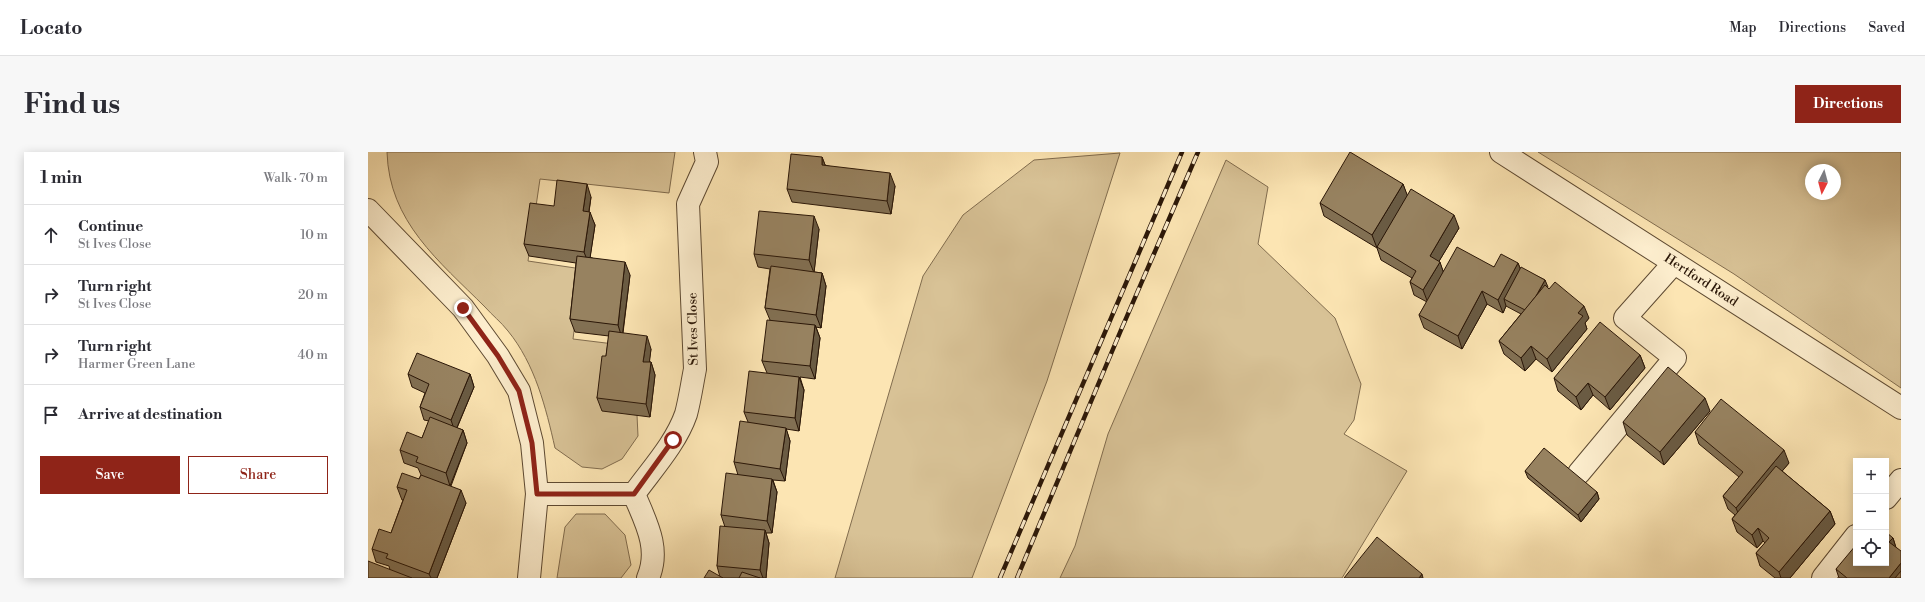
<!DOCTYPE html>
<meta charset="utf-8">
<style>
body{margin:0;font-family:"Libre Bodoni",serif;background:#f7f7f7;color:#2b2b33}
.controls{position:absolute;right:12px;bottom:12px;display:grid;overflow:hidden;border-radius:0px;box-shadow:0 2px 10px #0003}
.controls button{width:36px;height:36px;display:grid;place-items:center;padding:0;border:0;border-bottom:1px solid #e1e1e2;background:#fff;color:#2b2b33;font:20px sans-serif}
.compass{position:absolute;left:1437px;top:12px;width:36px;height:36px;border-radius:50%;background:#fff;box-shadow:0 2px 10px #0003;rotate:186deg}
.stop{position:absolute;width:12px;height:12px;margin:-9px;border:3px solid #8f2418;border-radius:50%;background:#fff}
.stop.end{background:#8f2418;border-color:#fff;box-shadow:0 1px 4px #0008}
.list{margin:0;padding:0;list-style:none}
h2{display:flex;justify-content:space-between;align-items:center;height:52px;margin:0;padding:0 16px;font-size:17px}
h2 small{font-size:13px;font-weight:400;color:#7c7c81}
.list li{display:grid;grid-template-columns:26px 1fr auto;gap:12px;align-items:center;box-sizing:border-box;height:60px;padding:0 16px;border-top:1px solid #e1e1e2}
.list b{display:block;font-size:15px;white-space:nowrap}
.list p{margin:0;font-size:13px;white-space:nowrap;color:#7c7c81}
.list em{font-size:13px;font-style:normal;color:#7c7c81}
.actions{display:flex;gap:8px;padding:12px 16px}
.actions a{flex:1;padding:9px 0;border:1px solid #8f2418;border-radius:0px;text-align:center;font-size:14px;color:#8f2418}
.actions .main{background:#8f2418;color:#fff}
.icon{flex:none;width:22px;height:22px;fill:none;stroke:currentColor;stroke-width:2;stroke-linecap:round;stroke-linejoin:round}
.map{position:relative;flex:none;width:1533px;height:426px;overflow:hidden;border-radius:0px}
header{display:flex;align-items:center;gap:24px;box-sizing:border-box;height:56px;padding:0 20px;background:#fff;border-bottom:1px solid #e1e1e2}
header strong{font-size:19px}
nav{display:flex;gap:22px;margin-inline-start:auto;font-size:14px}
.intro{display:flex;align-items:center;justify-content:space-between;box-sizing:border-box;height:96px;padding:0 24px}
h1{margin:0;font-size:28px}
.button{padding:10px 18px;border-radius:0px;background:#8f2418;color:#fff;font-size:14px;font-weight:700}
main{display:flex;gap:24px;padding:0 24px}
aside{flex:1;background:#fff;border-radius:0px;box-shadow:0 2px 10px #0003}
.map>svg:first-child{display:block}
.green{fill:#d8c296;stroke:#816c4e;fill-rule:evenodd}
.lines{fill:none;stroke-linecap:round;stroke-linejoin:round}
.minor-casing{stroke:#5e4a32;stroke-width:24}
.minor{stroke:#fdeece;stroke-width:22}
.rail-casing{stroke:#2a1607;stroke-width:4.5}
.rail{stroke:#fdeece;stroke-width:3;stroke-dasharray:9;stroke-linecap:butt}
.wall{fill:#827053;stroke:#2a1607}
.shaded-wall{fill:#6a5b43;stroke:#2a1607}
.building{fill:#978260;stroke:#2a1607}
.route{stroke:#8f2418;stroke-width:5}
.labels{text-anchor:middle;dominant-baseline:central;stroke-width:3;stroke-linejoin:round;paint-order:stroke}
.street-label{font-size:13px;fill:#2a1607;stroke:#fdeece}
</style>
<header>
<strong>Locato</strong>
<nav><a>Map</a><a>Directions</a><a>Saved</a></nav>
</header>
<div class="intro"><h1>Find us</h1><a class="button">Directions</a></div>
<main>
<aside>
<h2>1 min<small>Walk · 70 m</small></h2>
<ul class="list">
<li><svg class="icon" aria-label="ahead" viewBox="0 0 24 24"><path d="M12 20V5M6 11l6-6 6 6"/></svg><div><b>Continue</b><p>St Ives Close</p></div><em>10 m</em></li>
<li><svg class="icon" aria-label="right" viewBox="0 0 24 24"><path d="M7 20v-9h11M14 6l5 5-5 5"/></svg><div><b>Turn right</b><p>St Ives Close</p></div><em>20 m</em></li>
<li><svg class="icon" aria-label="right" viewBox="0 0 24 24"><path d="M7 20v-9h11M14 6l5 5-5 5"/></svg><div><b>Turn right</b><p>Harmer Green Lane</p></div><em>40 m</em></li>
<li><svg class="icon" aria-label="arrive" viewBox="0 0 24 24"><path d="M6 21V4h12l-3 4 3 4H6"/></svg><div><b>Arrive at destination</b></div></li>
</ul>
<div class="actions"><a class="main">Save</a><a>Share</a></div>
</aside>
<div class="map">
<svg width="1533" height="426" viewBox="0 0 1533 426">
<rect width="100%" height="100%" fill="#fce5b3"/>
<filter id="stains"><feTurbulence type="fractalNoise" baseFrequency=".005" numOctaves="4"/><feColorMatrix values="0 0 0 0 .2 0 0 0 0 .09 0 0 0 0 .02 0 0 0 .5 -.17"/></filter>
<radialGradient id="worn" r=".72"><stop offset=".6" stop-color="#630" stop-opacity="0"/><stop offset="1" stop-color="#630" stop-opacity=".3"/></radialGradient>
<g class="green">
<path d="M 19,0 L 307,0 L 301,41 L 172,27 L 160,109 L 214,117 L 205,187 L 246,192 L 269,263 L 270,284 L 254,307 L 234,317 L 214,315 L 187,296 C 178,256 167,212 140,179 C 133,170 124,163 117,155 C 71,109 21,70 19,0 Z"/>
<path d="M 1170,0 L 1533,0 L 1533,236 L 1366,122 ZM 1443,18 L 1467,18 L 1467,42 L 1443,42 Z"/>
<path d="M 752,1 L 679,229 L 604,426 L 467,426 L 555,124 L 595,63 L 666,8 Z"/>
<path d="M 858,8 L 900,35 L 890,92 L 967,166 L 993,232 L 986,268 L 976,282 L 1039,319 L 974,426 L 692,426 L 707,394 L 740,282 Z"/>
<path d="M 208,362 L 237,362 L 257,383 L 263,413 L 253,426 L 189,426 L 197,375 Z"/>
</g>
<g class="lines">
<defs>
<g id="minor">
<path d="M 1133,0 L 1533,256"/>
<path d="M 0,58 L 95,156 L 130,204 L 151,239 L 164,291 L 169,342 L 161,426"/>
<path d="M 1211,321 L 1307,206 L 1257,166 L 1306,111"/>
<path d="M 169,342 L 266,342"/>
<path d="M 1518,346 L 1533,328"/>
<path d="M 280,426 C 293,396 277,369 266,342 C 284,317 308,291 318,262 C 322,247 324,232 327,217 L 320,52 L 339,10 L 337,0"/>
<path d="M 1455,426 L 1488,384"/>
</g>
</defs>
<use href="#minor" class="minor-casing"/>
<use href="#minor" class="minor"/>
<defs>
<g id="rail">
<path d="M 632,426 L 814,0"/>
<path d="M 649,426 L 753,178 L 830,0"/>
</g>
</defs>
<use href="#rail" class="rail-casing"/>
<use href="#rail" class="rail"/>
</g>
<g class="wall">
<path d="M 454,5 L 457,13 L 527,34 L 523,62 L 424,50 L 419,37 Z"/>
<path d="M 1035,32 L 1039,44 L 1091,76 L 1071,109 L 1075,119 L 1126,115 L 1150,111 L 1152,116 L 1177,128 L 1179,136 L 1221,166 L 1217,171 L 1219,177 L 1184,220 L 1168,207 L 1157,219 L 1136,202 L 1131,189 L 1153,162 L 1138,154 L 1135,161 L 1119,152 L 1094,197 L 1056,176 L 1051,163 L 1059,150 L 1046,143 L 1042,130 L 1044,126 L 1013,108 L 1009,96 L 956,64 L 952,51 Z"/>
<path d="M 223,45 L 221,60 L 227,73 L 222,105 L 262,123 L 255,181 L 283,197 L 281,210 L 283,210 L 287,223 L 282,265 L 234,259 L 229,246 L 238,204 L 241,184 L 207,180 L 202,167 L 208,111 L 161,104 L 156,92 L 186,54 Z"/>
<path d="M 451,77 L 446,120 L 454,121 L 458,134 L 453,176 L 448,175 L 452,186 L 447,227 L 432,225 L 436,238 L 431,279 L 418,277 L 422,289 L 417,329 L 405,328 L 409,340 L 404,381 L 398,381 L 401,391 L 398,426 L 336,426 L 352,425 L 349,414 L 357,375 L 353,363 L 370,323 L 366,310 L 380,270 L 376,260 L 399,221 L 394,209 L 402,168 L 397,156 L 402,117 L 390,115 L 386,102 Z"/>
<path d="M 1272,203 L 1277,216 L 1242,258 L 1225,243 L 1213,258 L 1190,239 L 1186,226 Z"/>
<path d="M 40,222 L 102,222 L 106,235 L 89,276 L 95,278 L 99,291 L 83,334 L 98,351 L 69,426 L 0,426 L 22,418 L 21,414 L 8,410 L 4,397 L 23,381 L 35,348 L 34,348 L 29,335 L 51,327 L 53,323 L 50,316 L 36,311 L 32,298 L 54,286 L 61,269 L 56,268 L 52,255 L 57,241 L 44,235 Z"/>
<path d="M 1342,259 L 1296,313 L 1259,283 L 1255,270 Z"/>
<path d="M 1327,280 L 1421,311 L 1414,319 L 1462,359 L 1467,372 L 1422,426 L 1407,426 L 1392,414 L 1388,401 L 1397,391 L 1395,389 L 1389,396 L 1369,380 L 1364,367 L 1367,363 L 1360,357 L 1355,344 L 1371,325 L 1331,292 Z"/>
<path d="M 1157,319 L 1229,340 L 1231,347 L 1213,370 L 1160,326 Z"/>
<path d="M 1525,386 L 1528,396 L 1533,426 L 1471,426 L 1468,417 Z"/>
</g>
<g class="shaded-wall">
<path d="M 454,5 L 459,18 L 454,13 Z"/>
<path d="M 522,21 L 527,34 L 523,62 L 519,49 Z"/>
<path d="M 219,32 L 223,45 L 219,72 L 215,59 Z"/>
<path d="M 1035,32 L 1040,45 L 1009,96 L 1004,83 Z"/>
<path d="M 222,60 L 227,73 L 221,113 L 216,100 Z"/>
<path d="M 1086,63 L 1091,76 L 1067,116 L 1062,104 Z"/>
<path d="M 446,64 L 451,77 L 446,121 L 441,108 Z"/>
<path d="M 257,110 L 262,123 L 254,186 L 250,173 Z"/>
<path d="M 1072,110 L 1076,122 L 1060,151 L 1055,138 Z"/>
<path d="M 1150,111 L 1155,124 L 1136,147 L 1138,154 L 1135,161 L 1130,148 Z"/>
<path d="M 454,121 L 458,134 L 453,176 L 448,163 Z"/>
<path d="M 1177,128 L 1180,135 L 1162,167 L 1160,160 Z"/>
<path d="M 1114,139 L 1119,152 L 1094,197 L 1090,184 Z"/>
<path d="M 1216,154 L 1221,166 L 1217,171 L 1219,177 L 1184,220 L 1179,207 L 1210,161 Z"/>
<path d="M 447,173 L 452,186 L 447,227 L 442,214 Z"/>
<path d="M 279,184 L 283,197 L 280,222 L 275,210 Z"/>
<path d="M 1163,194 L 1168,207 L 1157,219 L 1153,206 Z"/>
<path d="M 1272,203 L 1277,216 L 1242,258 L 1237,245 Z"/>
<path d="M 283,210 L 287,223 L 282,265 L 278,252 Z"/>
<path d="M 102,222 L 106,235 L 87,280 L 83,268 Z"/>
<path d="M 431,225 L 436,238 L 431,279 L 427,266 Z"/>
<path d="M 1220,231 L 1225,243 L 1213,258 L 1208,245 Z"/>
<path d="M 1337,246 L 1342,259 L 1296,313 L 1292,300 Z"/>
<path d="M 418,276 L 422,289 L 417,329 L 412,317 Z"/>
<path d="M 95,278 L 99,291 L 82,334 L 78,321 Z"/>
<path d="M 1416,298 L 1421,311 L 1373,368 L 1368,356 Z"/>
<path d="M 404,327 L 409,340 L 404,381 L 399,369 Z"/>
<path d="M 93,338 L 98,351 L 69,426 L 63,426 L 61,422 Z"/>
<path d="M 1229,340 L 1231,347 L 1213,370 L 1210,363 Z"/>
<path d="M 1462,359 L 1467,372 L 1422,426 L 1413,426 L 1411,420 Z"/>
<path d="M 1390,376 L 1395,389 L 1389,396 L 1384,383 Z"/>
<path d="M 397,378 L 401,391 L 398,426 L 395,426 L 392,418 Z"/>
<path d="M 1525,386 L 1529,399 L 1521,390 Z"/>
<path d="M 1533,411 L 1533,426 L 1521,426 Z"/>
<path d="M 1054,422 L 1055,426 L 1051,426 Z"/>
</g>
<g class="building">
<path d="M 982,0 L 1035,32 L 1004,83 L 952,51 Z"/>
<path d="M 423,2 L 454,5 L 454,13 L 522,21 L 519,49 L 419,37 Z"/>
<path d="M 189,28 L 219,32 L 215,59 L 222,60 L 216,100 L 156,92 L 162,51 L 186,54 Z"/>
<path d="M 1043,37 L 1086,63 L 1062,104 L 1072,110 L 1055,138 L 1042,130 L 1048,119 L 1009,95 Z"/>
<path d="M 391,59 L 446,64 L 441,108 L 386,102 Z"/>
<path d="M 1089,95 L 1126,115 L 1133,102 L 1150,111 L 1130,148 L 1114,139 L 1090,184 L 1051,163 Z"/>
<path d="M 209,104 L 257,110 L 250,173 L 202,167 Z"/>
<path d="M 403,114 L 454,121 L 448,163 L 397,156 Z"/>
<path d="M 1153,115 L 1177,128 L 1168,144 L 1157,158 L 1136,147 Z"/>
<path d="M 1187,130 L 1216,154 L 1210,161 L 1215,164 L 1179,207 L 1163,194 L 1153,206 L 1131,189 L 1177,133 L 1181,137 Z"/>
<path d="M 399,168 L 447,173 L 442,214 L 394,209 Z"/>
<path d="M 1232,170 L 1272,203 L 1237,245 L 1220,231 L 1208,245 L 1186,226 Z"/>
<path d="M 241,179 L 279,184 L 275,210 L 283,210 L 278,252 L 229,246 L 234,204 L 238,204 Z"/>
<path d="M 49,201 L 102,222 L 83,268 L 52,255 L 61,232 L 40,222 Z"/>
<path d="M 1300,215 L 1337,246 L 1292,300 L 1255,270 Z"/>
<path d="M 381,219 L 431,225 L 427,266 L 376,260 Z"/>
<path d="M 1353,247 L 1416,298 L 1368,356 L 1355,344 L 1375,320 L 1327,280 Z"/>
<path d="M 62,265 L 95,278 L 78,321 L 48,310 L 50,305 L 32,298 L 39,280 L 54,286 Z"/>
<path d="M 372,269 L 418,276 L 412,317 L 366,310 Z"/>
<path d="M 1176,296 L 1229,340 L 1210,363 L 1157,319 Z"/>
<path d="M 1408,314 L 1462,359 L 1411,420 L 1388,401 L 1401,386 L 1390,376 L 1384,383 L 1364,367 Z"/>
<path d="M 34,321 L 51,327 L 53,323 L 93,338 L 61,422 L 18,406 L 20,402 L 4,397 L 11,377 L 23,381 L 39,338 L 29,335 Z"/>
<path d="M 358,321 L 404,327 L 399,369 L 353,363 Z"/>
<path d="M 352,374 L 397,378 L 392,418 L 349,414 Z"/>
<path d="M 1518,380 L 1525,386 L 1521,390 L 1533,399 L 1533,411 L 1521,426 L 1479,426 L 1468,417 L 1488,393 L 1488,411 L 1518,411 Z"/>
<path d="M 1009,385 L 1054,422 L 1051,426 L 976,426 Z"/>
<path d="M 0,409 L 44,426 L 0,426 Z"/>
<path d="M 341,418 L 355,426 L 336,426 Z"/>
<path d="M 1533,419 L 1533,426 L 1527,426 Z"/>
<path d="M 374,420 L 392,426 L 371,426 Z"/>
</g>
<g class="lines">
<path class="route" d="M 95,156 L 130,204 L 151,239 L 164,291 L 169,342 L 266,342 L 305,288"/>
</g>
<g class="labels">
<g class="street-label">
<text transform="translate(1333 128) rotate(33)">Hertford Road</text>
<text transform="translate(325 177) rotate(-91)">St Ives Close</text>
</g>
</g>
<rect width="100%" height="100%" filter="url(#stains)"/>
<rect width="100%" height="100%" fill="url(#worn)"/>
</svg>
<div class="controls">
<button>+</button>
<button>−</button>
<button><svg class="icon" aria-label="locate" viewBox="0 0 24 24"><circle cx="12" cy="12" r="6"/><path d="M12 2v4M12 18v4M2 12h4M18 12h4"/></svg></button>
</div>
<svg class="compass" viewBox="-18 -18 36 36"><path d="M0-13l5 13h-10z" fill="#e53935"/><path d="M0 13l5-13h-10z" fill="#7c7c81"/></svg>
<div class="stop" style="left:305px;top:288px"></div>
<div class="stop end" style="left:95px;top:156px"></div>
</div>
</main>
